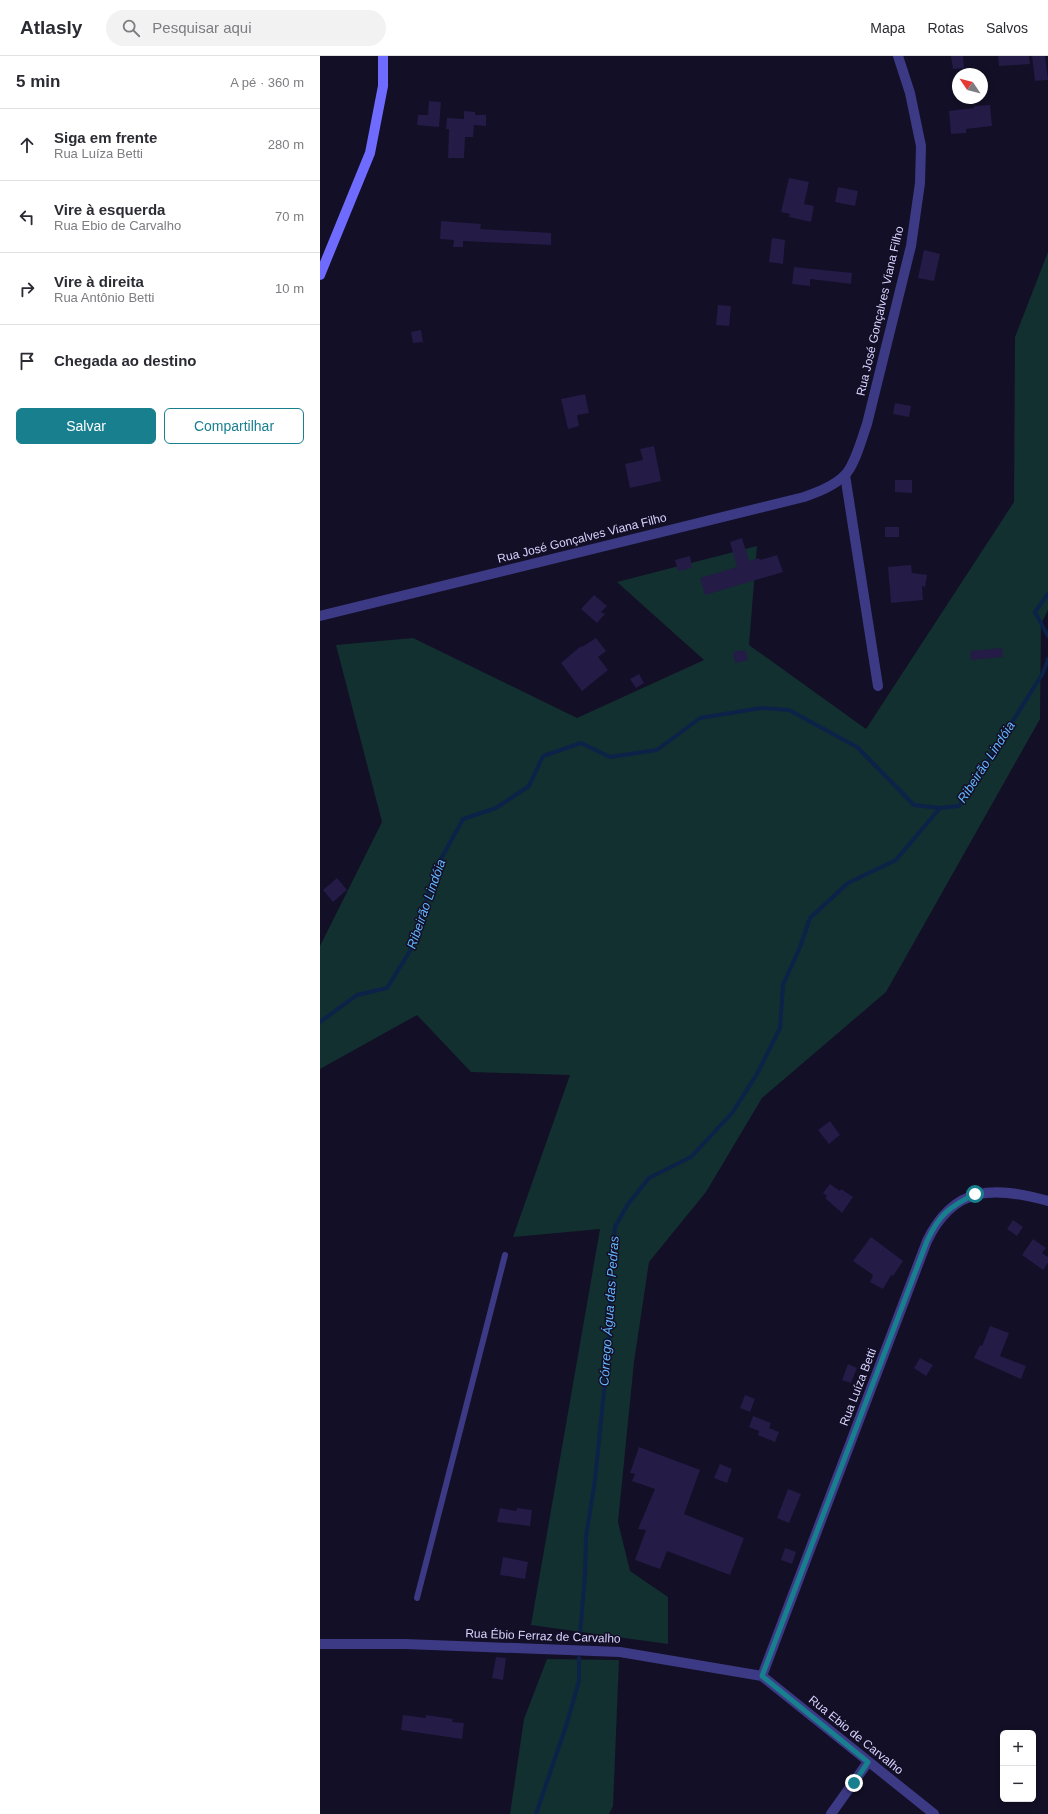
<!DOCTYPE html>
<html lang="pt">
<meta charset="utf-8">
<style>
body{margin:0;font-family:Arial,sans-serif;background:#f2f2f3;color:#2b2b33}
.controls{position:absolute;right:12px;bottom:12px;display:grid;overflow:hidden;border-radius:6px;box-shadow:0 2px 6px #0003}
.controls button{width:36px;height:36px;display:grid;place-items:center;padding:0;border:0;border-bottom:1px solid #e1e1e2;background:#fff;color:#2b2b33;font:20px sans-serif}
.compass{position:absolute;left:632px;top:12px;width:36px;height:36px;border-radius:50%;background:#fff;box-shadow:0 2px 6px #0003;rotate:305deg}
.stop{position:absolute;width:12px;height:12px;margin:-9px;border:3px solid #187f8f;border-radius:50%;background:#fff}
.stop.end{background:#187f8f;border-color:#fff;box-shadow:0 1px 4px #0008}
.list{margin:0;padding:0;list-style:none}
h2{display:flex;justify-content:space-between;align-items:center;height:52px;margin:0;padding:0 16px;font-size:17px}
h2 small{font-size:13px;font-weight:400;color:#7c7c81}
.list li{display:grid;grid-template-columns:26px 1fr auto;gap:12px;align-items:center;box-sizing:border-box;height:72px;padding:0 16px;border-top:1px solid #e1e1e2}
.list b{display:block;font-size:15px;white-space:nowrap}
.list p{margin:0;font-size:13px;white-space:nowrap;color:#7c7c81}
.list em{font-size:13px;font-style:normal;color:#7c7c81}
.actions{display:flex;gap:8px;padding:12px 16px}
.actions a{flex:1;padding:9px 0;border:1px solid #187f8f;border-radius:6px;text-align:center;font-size:14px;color:#187f8f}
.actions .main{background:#187f8f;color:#fff}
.icon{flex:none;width:22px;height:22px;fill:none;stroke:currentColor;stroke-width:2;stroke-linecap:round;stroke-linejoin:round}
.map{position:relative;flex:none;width:728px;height:1758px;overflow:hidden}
header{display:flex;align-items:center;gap:24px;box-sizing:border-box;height:56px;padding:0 20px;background:#fff;border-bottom:1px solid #e1e1e2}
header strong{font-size:19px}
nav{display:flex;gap:22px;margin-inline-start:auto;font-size:14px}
.search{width:280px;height:36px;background:#f2f2f3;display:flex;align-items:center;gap:10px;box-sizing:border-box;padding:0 14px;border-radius:22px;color:#7c7c81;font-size:15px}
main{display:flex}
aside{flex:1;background:#fff}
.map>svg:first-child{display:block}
.green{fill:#12302f}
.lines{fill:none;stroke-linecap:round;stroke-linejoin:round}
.stream{stroke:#0c2248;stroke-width:4}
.building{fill:#241b47}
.lane{stroke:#3d3a85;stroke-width:6}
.street{stroke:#3d3a85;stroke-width:10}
.secondary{stroke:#6f6bff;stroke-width:10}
.route{stroke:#187f8f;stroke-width:5}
.labels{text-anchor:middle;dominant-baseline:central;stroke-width:3;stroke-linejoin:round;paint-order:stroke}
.street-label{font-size:12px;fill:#d9d4ff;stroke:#130f26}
.water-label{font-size:13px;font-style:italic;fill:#62b6ff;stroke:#130f26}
</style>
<header>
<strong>Atlasly</strong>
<div class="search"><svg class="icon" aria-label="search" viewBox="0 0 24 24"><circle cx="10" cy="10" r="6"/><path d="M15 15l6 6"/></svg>Pesquisar aqui</div>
<nav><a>Mapa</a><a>Rotas</a><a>Salvos</a></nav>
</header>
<main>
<aside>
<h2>5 min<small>A pé · 360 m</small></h2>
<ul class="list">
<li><svg class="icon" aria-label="ahead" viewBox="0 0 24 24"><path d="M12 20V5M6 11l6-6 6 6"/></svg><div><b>Siga em frente</b><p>Rua Luíza Betti</p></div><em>280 m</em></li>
<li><svg class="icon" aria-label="left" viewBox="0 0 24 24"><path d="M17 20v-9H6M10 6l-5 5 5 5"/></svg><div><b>Vire à esquerda</b><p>Rua Ebio de Carvalho</p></div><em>70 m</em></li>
<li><svg class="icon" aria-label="right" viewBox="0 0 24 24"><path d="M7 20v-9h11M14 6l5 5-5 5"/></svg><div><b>Vire à direita</b><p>Rua Antônio Betti</p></div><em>10 m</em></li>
<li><svg class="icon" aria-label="arrive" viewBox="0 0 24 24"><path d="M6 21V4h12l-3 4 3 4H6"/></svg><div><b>Chegada ao destino</b></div></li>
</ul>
<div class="actions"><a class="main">Salvar</a><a>Compartilhar</a></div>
</aside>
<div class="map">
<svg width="728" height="1758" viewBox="0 0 728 1758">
<rect width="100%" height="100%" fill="#130f26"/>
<g class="green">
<path d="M 728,196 L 728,554 L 721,568 L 720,663 L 566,936 L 442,1042 L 386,1136 L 329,1206 L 314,1306 L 298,1466 L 310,1515 L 348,1541 L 348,1588 L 211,1569 L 280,1173 L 193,1181 L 250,1019 L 151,1016 L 97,959 L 0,1013 L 0,890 L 62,766 L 16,589 L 93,582 L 257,662 L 384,604 L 297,526 L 437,490 L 429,589 L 546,673 L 694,446 L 695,281 Z"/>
<path d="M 227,1603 L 299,1604 L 293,1750 L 289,1758 L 190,1758 L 204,1663 Z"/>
</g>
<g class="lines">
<g class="stream">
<path d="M 728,538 L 715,556 L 728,580"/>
<path d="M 0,966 L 37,939 L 67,932 L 90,895 L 116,812 L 143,763 L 176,752 L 209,730 L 223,700 L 261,687 L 290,701 L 337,694 L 380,662 L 441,652 L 469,654 L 537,691 L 594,749 L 620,752 L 639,750 L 723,617 L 728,603"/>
<path d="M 260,1578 L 265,1520 L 266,1481 L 275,1424 L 289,1287 L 291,1216 L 295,1171 L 308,1148 L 329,1122 L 371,1101 L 412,1057 L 437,1018 L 460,972 L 463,929 L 480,891 L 490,862 L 528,827 L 576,804 L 620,752"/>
<path d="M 216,1758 L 247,1667 L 259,1625 L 259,1602"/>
</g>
</g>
<g class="building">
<path d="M 631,0 L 643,0 L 644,12 L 633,13 Z"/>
<path d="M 678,0 L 709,0 L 710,8 L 679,10 Z"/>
<path d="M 712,0 L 725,0 L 728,24 L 715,25 Z"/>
<path d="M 109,45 L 121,46 L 119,71 L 97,69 L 98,59 L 108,59 Z"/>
<path d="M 670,49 L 672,70 L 646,73 L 646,77 L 631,78 L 629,55 L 654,52 L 654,50 Z"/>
<path d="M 144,55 L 155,56 L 155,59 L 166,59 L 166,70 L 154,69 L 153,81 L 145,81 L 144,102 L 128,102 L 129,73 L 126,73 L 127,62 L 144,63 Z"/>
<path d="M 469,122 L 489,126 L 484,148 L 494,150 L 491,166 L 469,161 L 470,158 L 461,156 Z"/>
<path d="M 518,131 L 538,135 L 535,150 L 515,146 Z"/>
<path d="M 121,165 L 161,168 L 160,173 L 231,177 L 231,189 L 143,185 L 143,191 L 133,191 L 134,184 L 120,183 Z"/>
<path d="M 452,182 L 465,184 L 463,208 L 449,206 Z"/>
<path d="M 604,194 L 620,198 L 614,225 L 598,222 Z"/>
<path d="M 474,211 L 532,217 L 531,228 L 490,223 L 490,230 L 472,228 Z"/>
<path d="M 398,249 L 411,250 L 409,270 L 396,269 Z"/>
<path d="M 101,274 L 103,286 L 93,287 L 91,276 Z"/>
<path d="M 265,338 L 269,357 L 257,359 L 259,370 L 248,373 L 241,343 Z"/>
<path d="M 575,347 L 591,350 L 589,361 L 573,358 Z"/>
<path d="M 334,390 L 341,425 L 310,432 L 305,408 L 323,404 L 320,393 Z"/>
<path d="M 575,424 L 592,424 L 592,437 L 575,436 Z"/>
<rect x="565" y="471" width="14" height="10"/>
<path d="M 422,482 L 429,505 L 439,502 L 440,504 L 457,499 L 463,516 L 385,539 L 380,522 L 417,511 L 410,486 Z"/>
<path d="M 370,500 L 372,512 L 358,515 L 355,504 Z"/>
<path d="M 591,509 L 592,517 L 607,519 L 605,531 L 602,530 L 603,544 L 571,547 L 568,511 Z"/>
<path d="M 274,539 L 287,550 L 281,556 L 285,558 L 277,567 L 261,553 Z"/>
<path d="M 276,582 L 286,595 L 278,601 L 288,614 L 262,635 L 241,607 L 261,590 L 262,591 Z"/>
<path d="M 682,592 L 683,601 L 651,604 L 650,595 Z"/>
<path d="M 425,594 L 428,604 L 415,607 L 413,596 Z"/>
<path d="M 319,618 L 324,627 L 316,632 L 310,623 Z"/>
<path d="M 17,822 L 27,834 L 13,846 L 3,834 Z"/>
<path d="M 510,1065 L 520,1079 L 509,1088 L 498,1074 Z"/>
<path d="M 510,1128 L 520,1135 L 521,1133 L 533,1141 L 522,1157 L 505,1142 L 507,1140 L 503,1137 Z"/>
<path d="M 693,1164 L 703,1171 L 697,1180 L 687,1173 Z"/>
<path d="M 551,1181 L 583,1205 L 573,1220 L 571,1219 L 563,1233 L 550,1226 L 553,1219 L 533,1205 Z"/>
<path d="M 713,1183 L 726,1192 L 722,1197 L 728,1201 L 728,1207 L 723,1214 L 702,1199 Z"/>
<path d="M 670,1270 L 689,1277 L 680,1300 L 706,1310 L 701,1323 L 654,1302 L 660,1289 L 662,1290 Z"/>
<path d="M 600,1302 L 613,1309 L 606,1320 L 594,1312 Z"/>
<path d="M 528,1308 L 537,1312 L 531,1327 L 522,1324 Z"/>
<path d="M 425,1339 L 435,1343 L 430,1356 L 420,1352 Z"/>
<path d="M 433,1360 L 451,1367 L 449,1372 L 459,1376 L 455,1386 L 438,1379 L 439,1375 L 429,1371 Z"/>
<path d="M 319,1391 L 380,1414 L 364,1458 L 424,1482 L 410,1519 L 347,1495 L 340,1513 L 315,1504 L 326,1474 L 318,1473 L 335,1433 L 312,1425 L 315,1418 L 310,1417 Z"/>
<path d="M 400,1408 L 412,1413 L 407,1427 L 394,1422 Z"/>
<path d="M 468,1433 L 481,1438 L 469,1467 L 457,1462 Z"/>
<path d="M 180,1452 L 196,1455 L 197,1452 L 212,1454 L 210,1470 L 177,1466 Z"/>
<path d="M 465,1492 L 476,1496 L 472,1508 L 461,1504 Z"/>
<path d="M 183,1501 L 208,1506 L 205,1523 L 180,1519 Z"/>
<path d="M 176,1601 L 186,1602 L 183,1624 L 172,1622 Z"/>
<path d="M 83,1659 L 106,1662 L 106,1659 L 133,1663 L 132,1666 L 144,1667 L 142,1683 L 81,1674 Z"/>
</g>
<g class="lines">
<path class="lane" d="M 97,1542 L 185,1199"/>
<g class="street">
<path d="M 525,419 L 558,630"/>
<path d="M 0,560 L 484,441 C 498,436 514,430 525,419 C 535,409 542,382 547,368 L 591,190 L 600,127 L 601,90 L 590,37 L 578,0"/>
<path d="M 0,1588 L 85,1588 L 300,1596 L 442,1620 L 614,1758"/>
<path d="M 442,1620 L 607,1185 C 634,1129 674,1130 728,1145"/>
<path d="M 511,1758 L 548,1706"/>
</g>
<path class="secondary" d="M 0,219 L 50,97 L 63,30 L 63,0"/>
</g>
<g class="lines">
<path class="route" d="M 534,1727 L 548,1706 L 442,1620 L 607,1185 C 619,1159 629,1151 655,1138"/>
</g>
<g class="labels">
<g class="street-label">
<text transform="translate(560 255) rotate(-77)">Rua José Gonçalves Viana Filho</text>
<text transform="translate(262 482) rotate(-14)">Rua José Gonçalves Viana Filho</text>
<text transform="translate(538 1331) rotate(-69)">Rua Luíza Betti</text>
<text transform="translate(223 1580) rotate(2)">Rua Ébio Ferraz de Carvalho</text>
<text transform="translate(536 1679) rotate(39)">Rua Ebio de Carvalho</text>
</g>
<g class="water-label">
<text transform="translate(666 706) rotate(-57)">Ribeirão Lindóia</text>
<text transform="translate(106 848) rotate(-71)">Ribeirão Lindóia</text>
<text transform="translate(289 1255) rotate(-86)">Córrego Água das Pedras</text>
</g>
</g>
</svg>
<div class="controls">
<button>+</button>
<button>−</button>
</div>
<svg class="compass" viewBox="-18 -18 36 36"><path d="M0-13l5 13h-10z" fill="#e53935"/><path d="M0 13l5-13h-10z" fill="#7c7c81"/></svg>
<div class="stop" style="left:655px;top:1138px"></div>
<div class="stop end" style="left:534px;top:1727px"></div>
</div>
</main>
